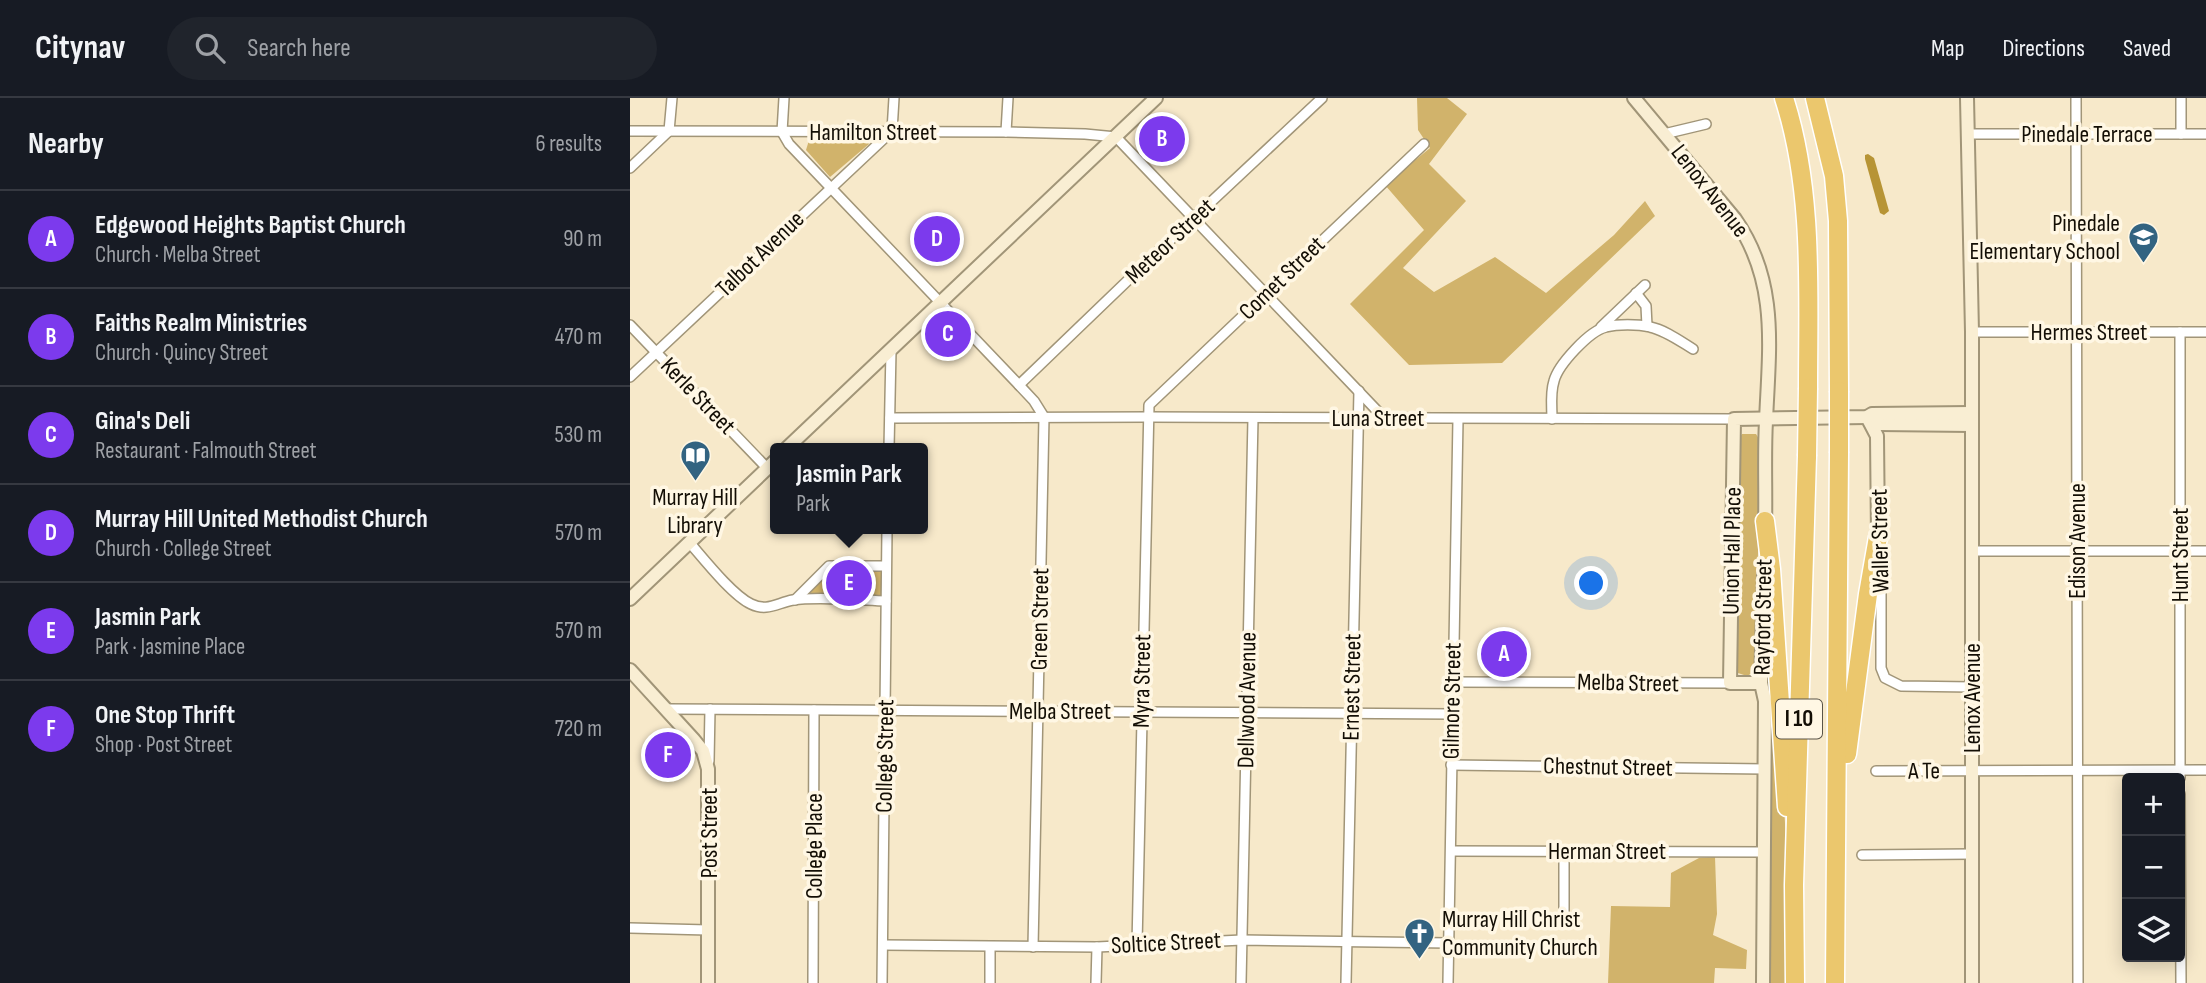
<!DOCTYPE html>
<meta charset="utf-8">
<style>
body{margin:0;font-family:"Sofia Sans Condensed",sans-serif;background:#20242c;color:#f1f3f6}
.controls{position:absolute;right:21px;bottom:21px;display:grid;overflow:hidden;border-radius:7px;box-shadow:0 4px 18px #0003}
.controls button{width:63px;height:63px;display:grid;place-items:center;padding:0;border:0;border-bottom:2px solid #363941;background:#171b24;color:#f1f3f6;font:35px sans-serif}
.you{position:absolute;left:962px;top:486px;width:24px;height:24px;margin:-18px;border:5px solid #fff;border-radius:50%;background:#1a73e8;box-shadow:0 0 0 10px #1a73e833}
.badge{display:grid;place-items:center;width:46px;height:46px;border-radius:50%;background:#7c3aed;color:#fff;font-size:23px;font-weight:700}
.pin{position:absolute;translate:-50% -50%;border:4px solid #fff;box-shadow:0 2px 7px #0006}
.popup{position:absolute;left:140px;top:345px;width:158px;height:91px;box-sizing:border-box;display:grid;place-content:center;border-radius:7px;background:#171b24;filter:drop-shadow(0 2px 5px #0005);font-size:23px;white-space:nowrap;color:#9ea1a6}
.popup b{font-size:26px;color:#f1f3f6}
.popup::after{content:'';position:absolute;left:50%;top:100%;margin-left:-14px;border:14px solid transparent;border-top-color:#171b24}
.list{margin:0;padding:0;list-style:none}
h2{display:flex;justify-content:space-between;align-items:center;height:91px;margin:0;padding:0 28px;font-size:30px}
h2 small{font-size:23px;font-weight:400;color:#9ea1a6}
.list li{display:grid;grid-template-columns:46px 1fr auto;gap:21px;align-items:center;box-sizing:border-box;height:98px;padding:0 28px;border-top:2px solid #363941}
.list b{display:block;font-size:26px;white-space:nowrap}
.list p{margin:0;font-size:23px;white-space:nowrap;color:#9ea1a6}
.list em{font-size:23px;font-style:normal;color:#9ea1a6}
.icon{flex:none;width:38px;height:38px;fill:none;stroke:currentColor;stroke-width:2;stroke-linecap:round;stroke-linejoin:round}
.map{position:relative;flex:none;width:1576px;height:885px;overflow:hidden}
header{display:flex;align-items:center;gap:42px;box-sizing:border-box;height:98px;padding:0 35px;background:#171b24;border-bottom:2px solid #363941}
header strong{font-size:33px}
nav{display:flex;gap:38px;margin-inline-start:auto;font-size:24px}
.search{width:490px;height:63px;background:#20242c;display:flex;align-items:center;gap:18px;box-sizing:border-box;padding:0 24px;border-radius:38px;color:#9ea1a6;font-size:26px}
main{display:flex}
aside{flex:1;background:#171b24}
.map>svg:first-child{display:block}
.green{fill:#d1b36b}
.water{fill:#b79435}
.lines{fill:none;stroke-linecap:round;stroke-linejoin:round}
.street-casing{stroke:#a19578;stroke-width:12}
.secondary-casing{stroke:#a19578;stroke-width:16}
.highway-casing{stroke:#fff;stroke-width:21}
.street{stroke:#fff;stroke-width:9}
.secondary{stroke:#f9eed3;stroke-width:12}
.highway{stroke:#ebc76d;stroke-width:18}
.highway-bridge-casing{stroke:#fff;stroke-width:21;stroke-linecap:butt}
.highway-bridge{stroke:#ebc76d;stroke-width:18}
.labels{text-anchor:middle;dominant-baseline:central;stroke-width:7;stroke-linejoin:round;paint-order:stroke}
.shield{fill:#fff7e4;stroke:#5a5448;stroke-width:2}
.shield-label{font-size:23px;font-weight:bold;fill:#130e05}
.street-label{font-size:24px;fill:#130e05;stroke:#fff7e4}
.poi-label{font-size:24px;fill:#130e05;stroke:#fff7e4;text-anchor:end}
</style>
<header>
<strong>Citynav</strong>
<div class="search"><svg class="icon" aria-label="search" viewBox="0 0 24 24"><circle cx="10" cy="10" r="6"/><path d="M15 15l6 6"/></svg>Search here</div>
<nav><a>Map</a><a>Directions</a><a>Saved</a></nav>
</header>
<main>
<aside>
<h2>Nearby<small>6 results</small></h2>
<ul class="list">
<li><span class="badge">A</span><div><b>Edgewood Heights Baptist Church</b><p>Church · Melba Street</p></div><em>90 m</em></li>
<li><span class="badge">B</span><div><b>Faiths Realm Ministries</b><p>Church · Quincy Street</p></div><em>470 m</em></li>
<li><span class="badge">C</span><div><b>Gina's Deli</b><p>Restaurant · Falmouth Street</p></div><em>530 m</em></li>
<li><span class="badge">D</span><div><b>Murray Hill United Methodist Church</b><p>Church · College Street</p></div><em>570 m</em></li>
<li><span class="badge">E</span><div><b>Jasmin Park</b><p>Park · Jasmine Place</p></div><em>570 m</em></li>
<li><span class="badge">F</span><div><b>One Stop Thrift</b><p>Shop · Post Street</p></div><em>720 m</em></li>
</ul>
</aside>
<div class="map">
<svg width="1576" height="885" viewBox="0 0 1576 885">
<rect width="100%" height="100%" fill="#f7e9ca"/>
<g class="green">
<path d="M 787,0 L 817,0 L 837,16 L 799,66 L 836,103 L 773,170 L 804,194 L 865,159 L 916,195 L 984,137 L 1015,103 L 1025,118 L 872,265 L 779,267 L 720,206 L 794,132 L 755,87 L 800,50 L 788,32 Z"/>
<path d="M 180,39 L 232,39 L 239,46 L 200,79 L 176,52 Z"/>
<path d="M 1112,336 L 1126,336 L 1129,341 L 1127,566 L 1122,575 L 1117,578 L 1108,575 L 1106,569 L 1109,341 Z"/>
<path d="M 199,472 L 252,473 L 252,499 L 174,498 Z"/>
<path d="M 1137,517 L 1149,637 L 1160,798 L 1159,885 L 1139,885 L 1136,581 Z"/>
<path d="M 1085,759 L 1087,816 L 1083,837 L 1117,852 L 1116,871 L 1085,870 L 1084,885 L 978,885 L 981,808 L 1040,809 L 1041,775 L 1069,760 Z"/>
</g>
<path class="water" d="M 1238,56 L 1244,60 L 1259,113 L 1254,117 L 1250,115 L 1235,61 L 1235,57 Z"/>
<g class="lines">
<defs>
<g id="street">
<path d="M 154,0 L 152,34 L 159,46 L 389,287 L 404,303 L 414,319 L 403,849"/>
<path d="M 1446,0 L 1448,885"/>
<path d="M 1551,0 L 1551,36"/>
<path d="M 0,33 L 376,34 L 455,36 L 486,39 L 755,321"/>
<path d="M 376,34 L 378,0"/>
<path d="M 1034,36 L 1076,26"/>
<path d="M 1338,36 L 1576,36"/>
<path d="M 0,70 L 39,33 L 42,0"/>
<path d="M 1006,195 L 1016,208 L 1017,228"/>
<path d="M 0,227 L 137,370"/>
<path d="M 971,229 L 1015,187"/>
<path d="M 1342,234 L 1576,234"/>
<path d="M 0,279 L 262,33 L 264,0"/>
<path d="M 389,287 L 519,162 L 692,0"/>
<path d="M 260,320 L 518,319 L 1104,321"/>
<path d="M 922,321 C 922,309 920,295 924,283 C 928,267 959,233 976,229 C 987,226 1008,226 1020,229 C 1035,232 1050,243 1063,251"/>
<path d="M 259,350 L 261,252"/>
<path d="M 59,444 C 73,460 102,497 121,506 C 137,514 147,505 163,502 C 187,498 230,502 256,503"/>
<path d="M 1342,453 L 1576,453"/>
<path d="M 1251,455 L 1251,570 L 1255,580 L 1271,588 L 1342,589"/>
<path d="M 165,502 L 199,468 L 256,468"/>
<path d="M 823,584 L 1100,585"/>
<path d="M 38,611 L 822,616"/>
<path d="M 79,663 L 80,611"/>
<path d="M 821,667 L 1135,671"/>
<path d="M 1246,673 L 1576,672"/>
<path d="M 1550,680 L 1550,234"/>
<path d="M 1550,696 L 1551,885"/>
<path d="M 821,753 L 1134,754"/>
<path d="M 934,753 L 934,824"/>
<path d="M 1232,757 L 1342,756"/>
<path d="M 0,830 L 78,832"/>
<path d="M 253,847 L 467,849 L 612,842 L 819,845"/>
<path d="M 507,847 L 519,307 L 794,46"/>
<path d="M 183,885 L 184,612"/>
<path d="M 252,885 L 257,431"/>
<path d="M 360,885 L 360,849"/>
<path d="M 466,885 L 467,849"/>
<path d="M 611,885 L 623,320"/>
<path d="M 716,885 L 729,293"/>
<path d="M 818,885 L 828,321"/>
</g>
<g id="secondary">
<path d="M 1004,0 L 1105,121 C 1149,184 1139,250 1136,323 C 1134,358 1136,394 1135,430"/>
<path d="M 1337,0 L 1342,234 L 1342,885"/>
<path d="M 1237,319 L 1247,338 L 1248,439"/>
<path d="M 1237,320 L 1249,326 L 1341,327"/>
<path d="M 157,350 L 526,0"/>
<path d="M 0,501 L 146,362"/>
<path d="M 0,572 L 64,642 L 73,653 L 78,671 L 78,885"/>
<path d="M 1131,585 L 1100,585 L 1104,321 L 1237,319 L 1242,316 L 1341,315"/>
<path d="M 1133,885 L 1135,603 L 1131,585 L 1134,476"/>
</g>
<g id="highway">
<path d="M 1154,0 C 1184,93 1178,194 1178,290"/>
<path d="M 1185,0 L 1204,78 L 1208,123 L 1209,293"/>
<path d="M 1135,423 L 1141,471 L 1157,709"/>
<path d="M 1217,656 L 1238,496 L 1248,439"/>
<path d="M 1165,885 L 1164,787 L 1177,358"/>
<path d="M 1205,885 L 1209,355"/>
</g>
</defs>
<use href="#street" class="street-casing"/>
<use href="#secondary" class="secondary-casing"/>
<use href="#highway" class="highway-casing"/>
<use href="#street" class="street"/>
<use href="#secondary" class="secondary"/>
<use href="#highway" class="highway"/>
<defs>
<g id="highway-bridge">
<path d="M 1209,355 L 1209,293"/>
<path d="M 1177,358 L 1178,290"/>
</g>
</defs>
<use href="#highway-bridge" class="highway-bridge-casing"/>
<use href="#highway-bridge" class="highway-bridge"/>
</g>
<defs>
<symbol id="school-pin" viewBox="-11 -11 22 30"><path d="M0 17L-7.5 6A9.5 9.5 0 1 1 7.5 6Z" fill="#326381" stroke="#fff7e4"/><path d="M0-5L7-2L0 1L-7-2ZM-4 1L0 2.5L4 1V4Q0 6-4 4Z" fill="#fff"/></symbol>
<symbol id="library-pin" viewBox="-11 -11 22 30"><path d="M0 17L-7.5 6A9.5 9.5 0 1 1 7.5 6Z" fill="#326381" stroke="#fff7e4"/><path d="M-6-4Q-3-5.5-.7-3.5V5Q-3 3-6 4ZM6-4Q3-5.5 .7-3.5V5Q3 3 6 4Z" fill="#fff"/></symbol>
<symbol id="church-pin" viewBox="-11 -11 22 30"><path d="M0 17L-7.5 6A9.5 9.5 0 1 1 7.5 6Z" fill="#326381" stroke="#fff7e4"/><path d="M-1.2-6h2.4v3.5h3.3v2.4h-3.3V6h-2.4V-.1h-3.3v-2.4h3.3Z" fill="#fff"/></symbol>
</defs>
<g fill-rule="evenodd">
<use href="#school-pin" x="1496" y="122" width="35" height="47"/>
<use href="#library-pin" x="48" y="340" width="35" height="47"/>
<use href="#church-pin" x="772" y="818" width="35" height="47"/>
</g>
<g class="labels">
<rect class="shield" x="1146" y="601.5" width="46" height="39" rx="5"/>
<g class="shield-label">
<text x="1169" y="621">I 10</text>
</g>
<g class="street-label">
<text x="243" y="34">Hamilton Street</text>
<text x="1457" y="36">Pinedale Terrace</text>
<text transform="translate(1080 93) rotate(52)">Lenox Avenue</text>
<text transform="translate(540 143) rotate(-43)">Meteor Street</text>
<text transform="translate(130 156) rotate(-44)">Talbot Avenue</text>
<text transform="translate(652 180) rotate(-44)">Comet Street</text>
<text x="1459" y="234">Hermes Street</text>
<text transform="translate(68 298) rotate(46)">Kerle Street</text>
<text x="748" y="320">Luna Street</text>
<text transform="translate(1250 443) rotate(-91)">Waller Street</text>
<text transform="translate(1447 443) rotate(-90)">Edison Avenue</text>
<text transform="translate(1102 453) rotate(-89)">Union Hall Place</text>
<text transform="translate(1550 457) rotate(-90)">Hunt Street</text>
<text transform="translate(1133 519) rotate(-89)">Rayford Street</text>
<text transform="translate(410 521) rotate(-89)">Green Street</text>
<text transform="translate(512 583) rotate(-89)">Myra Street</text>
<text transform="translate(998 585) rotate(1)">Melba Street</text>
<text transform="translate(722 589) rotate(-89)">Ernest Street</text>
<text transform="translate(1342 600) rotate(-90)">Lenox Avenue</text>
<text transform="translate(617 602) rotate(-89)">Dellwood Avenue</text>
<text transform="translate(822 603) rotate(-89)">Gilmore Street</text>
<text x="430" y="613">Melba Street</text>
<text transform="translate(255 658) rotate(-89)">College Street</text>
<text transform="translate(978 669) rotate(1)">Chestnut Street</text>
<text transform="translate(1294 673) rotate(-1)">A Te</text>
<text transform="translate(79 735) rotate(-90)">Post Street</text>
<text transform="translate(184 748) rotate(-90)">College Place</text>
<text x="977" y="753">Herman Street</text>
<text transform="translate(536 845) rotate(-3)">Soltice Street</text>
</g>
<g class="poi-label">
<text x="1490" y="125">Pinedale<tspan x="1490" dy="28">Elementary School</tspan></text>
<text x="65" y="399" text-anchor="middle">Murray Hill<tspan x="65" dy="28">Library</tspan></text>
<text x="812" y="821" text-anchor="start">Murray Hill Christ<tspan x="812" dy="28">Community Church</tspan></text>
</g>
</g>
</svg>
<div class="controls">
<button>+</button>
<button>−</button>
<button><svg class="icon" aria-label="layers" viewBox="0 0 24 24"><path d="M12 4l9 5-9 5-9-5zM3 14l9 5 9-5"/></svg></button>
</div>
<div class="you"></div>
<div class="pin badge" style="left:874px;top:556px">A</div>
<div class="pin badge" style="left:532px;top:41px">B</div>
<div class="pin badge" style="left:318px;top:236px">C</div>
<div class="pin badge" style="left:307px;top:141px">D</div>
<div class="pin badge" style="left:219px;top:485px">E</div>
<div class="popup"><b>Jasmin Park</b>Park</div>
<div class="pin badge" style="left:38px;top:657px">F</div>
</div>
</main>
